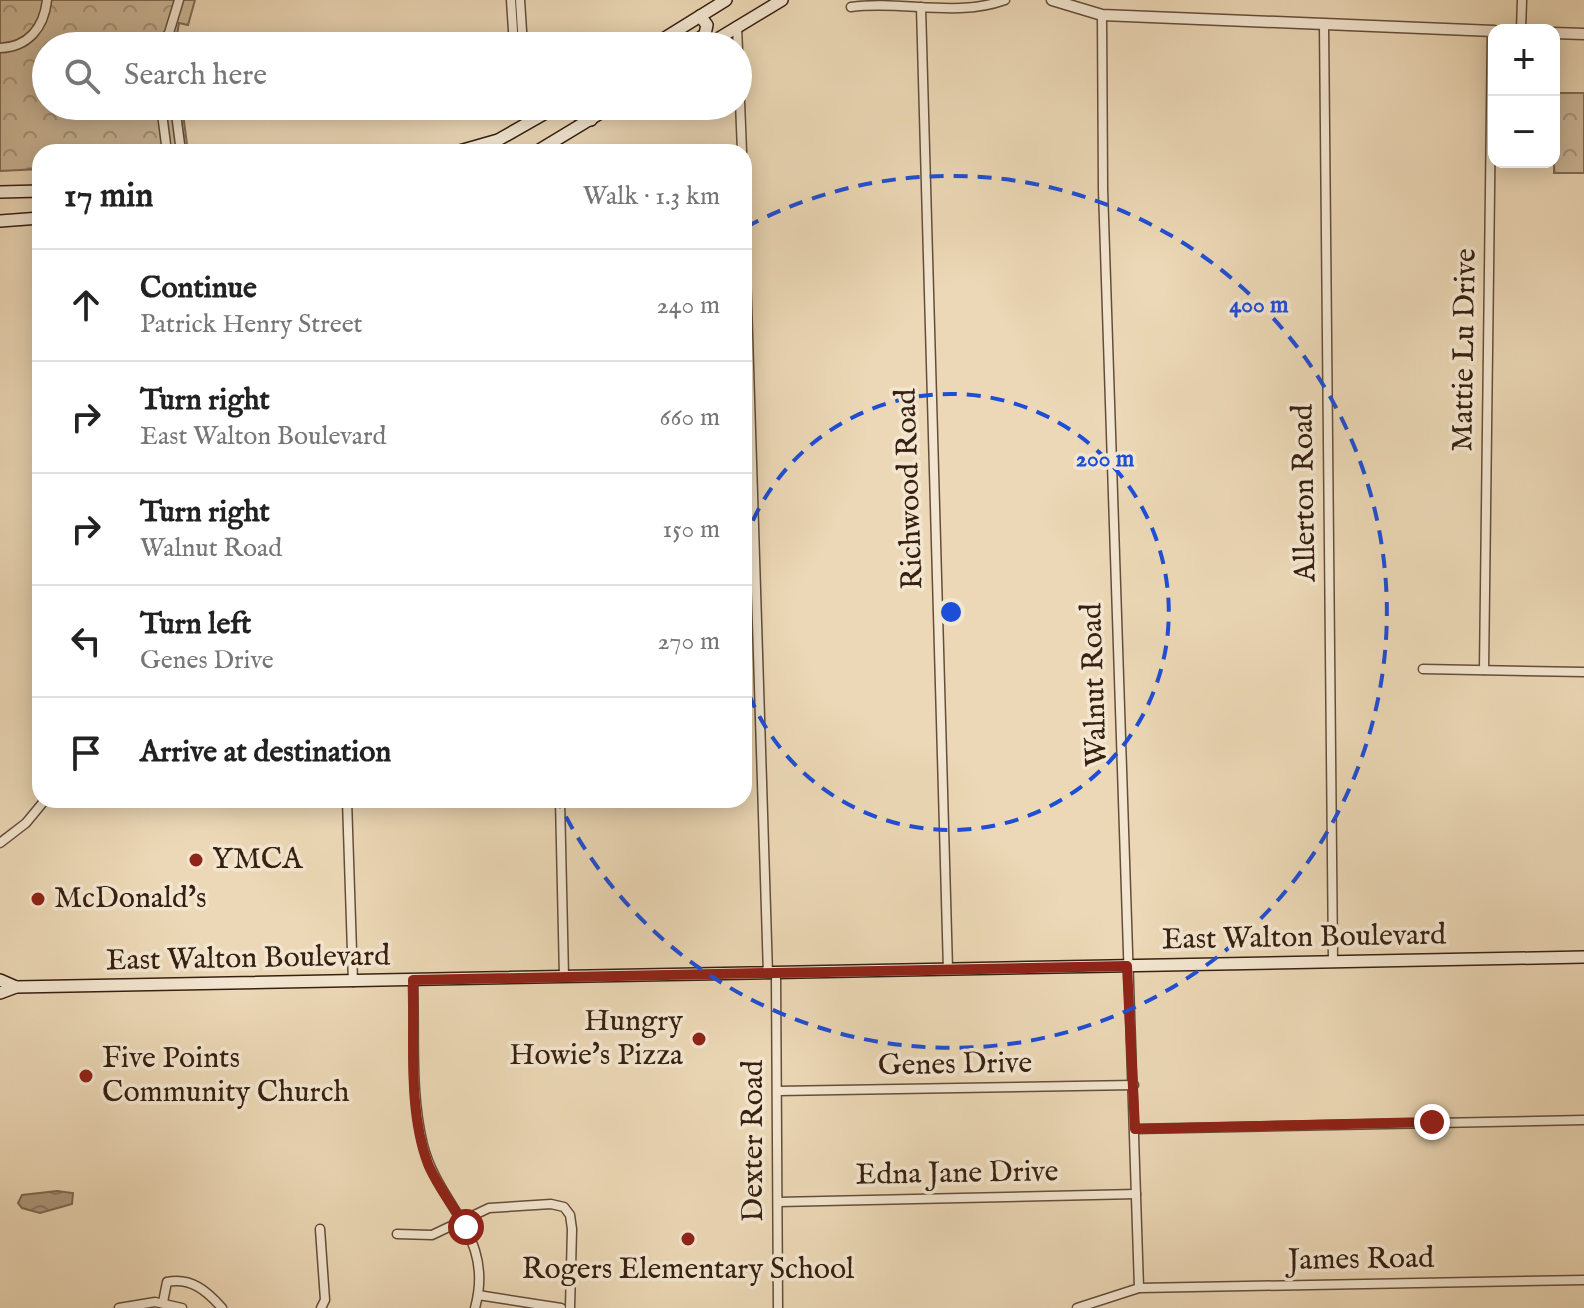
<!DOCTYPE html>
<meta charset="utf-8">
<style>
body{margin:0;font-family:"IM FELL English",serif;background:#f6f6f6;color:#222}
.controls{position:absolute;right:24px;top:24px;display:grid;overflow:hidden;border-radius:16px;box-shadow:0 4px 20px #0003}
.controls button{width:72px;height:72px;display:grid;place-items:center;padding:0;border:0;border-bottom:2px solid #e0e0e0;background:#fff;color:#222;font:40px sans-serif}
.stop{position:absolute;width:24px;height:24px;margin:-18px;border:6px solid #8f2418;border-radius:50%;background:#fff}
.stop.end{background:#8f2418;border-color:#fff;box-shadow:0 2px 8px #0008}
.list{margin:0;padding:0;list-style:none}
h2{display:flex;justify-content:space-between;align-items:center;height:104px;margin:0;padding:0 32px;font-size:34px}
h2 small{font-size:26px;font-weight:400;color:#767676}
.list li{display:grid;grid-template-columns:52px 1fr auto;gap:24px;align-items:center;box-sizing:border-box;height:112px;padding:0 32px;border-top:2px solid #e0e0e0}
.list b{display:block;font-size:30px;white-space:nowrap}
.list p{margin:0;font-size:26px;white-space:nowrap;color:#767676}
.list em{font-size:26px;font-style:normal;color:#767676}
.icon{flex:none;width:44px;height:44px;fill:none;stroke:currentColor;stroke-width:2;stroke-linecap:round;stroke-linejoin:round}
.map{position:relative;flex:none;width:1584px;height:1308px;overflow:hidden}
.search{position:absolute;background:#fff;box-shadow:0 4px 20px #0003;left:32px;top:32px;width:720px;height:88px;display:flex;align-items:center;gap:20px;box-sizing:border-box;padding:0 28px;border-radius:44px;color:#767676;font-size:30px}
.panel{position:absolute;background:#fff;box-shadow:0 4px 20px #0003;left:32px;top:144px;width:720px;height:664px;border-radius:24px}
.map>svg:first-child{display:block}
.park{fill:url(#park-crowns);stroke:#826c56;stroke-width:2}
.water{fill:url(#water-waves);stroke:#7e6952;stroke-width:2}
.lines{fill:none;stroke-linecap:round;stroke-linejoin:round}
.minor-casing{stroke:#644e3a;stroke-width:11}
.tertiary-casing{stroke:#644e3a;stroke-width:13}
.secondary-casing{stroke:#372011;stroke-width:14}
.minor{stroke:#f3e6d0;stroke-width:8}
.tertiary{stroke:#f3e6d0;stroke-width:10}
.secondary{stroke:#f3e6d0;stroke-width:11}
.route{stroke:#8f2418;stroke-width:10}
.ring{fill:none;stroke:#1d4ed8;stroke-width:4;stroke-dasharray:14 10}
.poi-dot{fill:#8f2418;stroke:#f3e6d0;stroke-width:3}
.labels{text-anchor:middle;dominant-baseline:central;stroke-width:7;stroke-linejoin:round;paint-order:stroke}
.street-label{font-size:30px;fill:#372011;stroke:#f3e6d0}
.poi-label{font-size:30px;fill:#372011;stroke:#f3e6d0;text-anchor:start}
.centre{fill:#1d4ed8;stroke:#f3e6d0;stroke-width:4}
.ring-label{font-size:24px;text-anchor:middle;font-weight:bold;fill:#1d4ed8;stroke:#f3e6d0;stroke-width:7;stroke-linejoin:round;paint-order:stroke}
</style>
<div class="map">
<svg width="1584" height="1308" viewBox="0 0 1584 1308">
<defs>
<pattern id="park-crowns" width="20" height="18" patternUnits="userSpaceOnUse" patternTransform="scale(2)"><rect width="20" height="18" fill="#cdb99a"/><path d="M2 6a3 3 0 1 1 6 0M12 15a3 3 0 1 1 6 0" fill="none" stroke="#a7967c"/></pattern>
<pattern id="water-waves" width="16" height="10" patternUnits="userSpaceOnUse" patternTransform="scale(2)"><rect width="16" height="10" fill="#ae997e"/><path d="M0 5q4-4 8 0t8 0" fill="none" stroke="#8e7c66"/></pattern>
</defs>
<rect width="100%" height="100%" fill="#ecd8b6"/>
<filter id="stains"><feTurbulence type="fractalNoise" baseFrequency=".0025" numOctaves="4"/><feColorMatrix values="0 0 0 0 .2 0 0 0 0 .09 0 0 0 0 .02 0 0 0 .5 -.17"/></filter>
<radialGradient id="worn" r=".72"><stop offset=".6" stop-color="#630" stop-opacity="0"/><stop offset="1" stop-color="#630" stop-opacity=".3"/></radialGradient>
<g class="park">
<path d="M 0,0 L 195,0 L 188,25 L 179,23 L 175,46 L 46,46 L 46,106 L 182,106 L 188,152 L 40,152 L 40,169 L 0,171 Z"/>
<path d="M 1555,93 L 1584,93 L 1584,173 L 1554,173 Z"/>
</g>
<path class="water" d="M 57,1191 L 73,1193 L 72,1204 L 40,1213 L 22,1208 L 18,1203 L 22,1195 Z"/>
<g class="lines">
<defs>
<g id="minor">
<path d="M 511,0 L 514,46"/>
<path d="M 520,0 L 523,46"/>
<path d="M 851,7 C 902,0 955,18 1005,0"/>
<path d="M 921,7 L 948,970"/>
<path d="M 1102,15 L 1103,189 L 1139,1288"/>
<path d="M 1324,25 L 1333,961"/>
<path d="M 737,26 L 742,152"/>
<path d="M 1521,30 L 1522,0"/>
<path d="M 159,46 L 169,33"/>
<path d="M 169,46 L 169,33 L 179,0"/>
<path d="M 0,48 C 28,47 44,28 47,0"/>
<path d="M 161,106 L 167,152"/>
<path d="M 175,106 L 181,152"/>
<path d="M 527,106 L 531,120"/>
<path d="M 744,207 L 768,974"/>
<path d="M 1423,669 L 1584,672"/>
<path d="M 1484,670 L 1492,31"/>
<path d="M 347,800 L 353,982"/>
<path d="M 560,800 L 564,977"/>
<path d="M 0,843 L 26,823 L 45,800"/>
<path d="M 776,974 L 778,1308"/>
<path d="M 413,980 C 415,1034 410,1092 423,1145 C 439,1207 495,1236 475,1308"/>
<path d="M 778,1091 L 1134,1085"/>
<path d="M 1135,1129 L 1584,1120"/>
<path d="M 778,1202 L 1136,1194"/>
<path d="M 320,1229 L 325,1300 L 321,1308"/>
<path d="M 397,1234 L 432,1235 L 489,1208 L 551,1204 L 564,1207 L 570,1215 L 572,1229 L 570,1308"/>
<path d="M 478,1295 L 561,1308"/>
<path d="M 163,1302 L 167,1282 C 191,1277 207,1291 222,1308"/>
<path d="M 119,1308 L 155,1302 L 182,1308"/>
<path d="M 1077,1308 L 1139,1288 L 1584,1280"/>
</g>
<g id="tertiary">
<path d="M 1052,0 L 1102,15 L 1494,31"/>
<path d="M 1554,33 L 1584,34"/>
</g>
<g id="secondary">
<path d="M 652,46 L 726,0"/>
<path d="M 690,46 L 705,34 L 707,25 L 700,16"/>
<path d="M 706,46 L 782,0"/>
<path d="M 576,106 L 577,114 L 591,120"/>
<path d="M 456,152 L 498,140 L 558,106"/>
<path d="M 536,152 L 612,106"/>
<path d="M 0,192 L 40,191"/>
<path d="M 0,221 L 40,218"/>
<path d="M 0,980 L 16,987"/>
<path d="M 0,993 L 16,987 L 1584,957"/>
</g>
</defs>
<use href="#minor" class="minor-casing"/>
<use href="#tertiary" class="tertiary-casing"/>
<use href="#secondary" class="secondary-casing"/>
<use href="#minor" class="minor"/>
<use href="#tertiary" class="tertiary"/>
<use href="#secondary" class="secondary"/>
</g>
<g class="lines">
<path class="route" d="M 466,1227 C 454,1207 437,1186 428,1164 C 407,1109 415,1038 413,980 L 1127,966 L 1135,1129 L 1432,1122"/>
</g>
<g class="ring">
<path d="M744 543A218 218 0 1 1 744 681"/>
<path d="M746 227A436 436 0 1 1 559 803"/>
</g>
<g class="poi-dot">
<circle cx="196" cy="860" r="8"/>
<circle cx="38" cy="899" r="8"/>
<circle cx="699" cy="1039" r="8"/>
<circle cx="86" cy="1076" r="8"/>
<circle cx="688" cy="1239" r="8"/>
</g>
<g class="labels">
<g class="street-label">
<text transform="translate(1465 350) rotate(-89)">Mattie Lu Drive</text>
<text transform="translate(910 489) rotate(-92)">Richwood Road</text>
<text transform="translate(1305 493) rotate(-91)">Allerton Road</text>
<text transform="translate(1095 685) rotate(-92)">Walnut Road</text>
<text transform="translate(1304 938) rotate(-1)">East Walton Boulevard</text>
<text transform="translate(248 959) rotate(-1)">East Walton Boulevard</text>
<text transform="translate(955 1065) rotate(-1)">Genes Drive</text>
<text transform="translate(754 1141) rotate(-90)">Dexter Road</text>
<text transform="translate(957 1174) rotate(-1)">Edna Jane Drive</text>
<text transform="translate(1361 1260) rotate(-1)">James Road</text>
</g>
<g class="poi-label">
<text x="212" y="860">YMCA</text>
<text x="54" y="899">McDonald's</text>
<text x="683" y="1022" text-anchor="end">Hungry<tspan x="683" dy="34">Howie's Pizza</tspan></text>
<text x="102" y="1059">Five Points<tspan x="102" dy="34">Community Church</tspan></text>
<text x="688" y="1270" text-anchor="middle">Rogers Elementary School</text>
</g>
</g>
<circle cx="951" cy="612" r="12" class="centre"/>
<g class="ring-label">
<text x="1259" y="312">400 m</text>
<text x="1105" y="466">200 m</text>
</g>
<rect width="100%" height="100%" filter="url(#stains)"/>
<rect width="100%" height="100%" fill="url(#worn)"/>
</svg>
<div class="controls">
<button>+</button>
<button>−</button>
</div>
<div class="stop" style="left:466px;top:1227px"></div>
<div class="stop end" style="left:1432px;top:1122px"></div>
<div class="search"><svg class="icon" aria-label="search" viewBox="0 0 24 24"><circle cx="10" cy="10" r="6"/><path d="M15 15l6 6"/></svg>Search here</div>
<section class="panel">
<h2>17 min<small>Walk · 1.3 km</small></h2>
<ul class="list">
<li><svg class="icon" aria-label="ahead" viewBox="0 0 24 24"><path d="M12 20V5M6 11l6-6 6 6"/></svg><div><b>Continue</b><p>Patrick Henry Street</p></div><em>240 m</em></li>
<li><svg class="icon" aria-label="right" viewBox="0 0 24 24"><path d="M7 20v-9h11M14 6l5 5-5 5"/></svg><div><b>Turn right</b><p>East Walton Boulevard</p></div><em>660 m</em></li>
<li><svg class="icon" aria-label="right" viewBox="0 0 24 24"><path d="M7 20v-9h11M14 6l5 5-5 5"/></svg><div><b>Turn right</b><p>Walnut Road</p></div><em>150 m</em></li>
<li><svg class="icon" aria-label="left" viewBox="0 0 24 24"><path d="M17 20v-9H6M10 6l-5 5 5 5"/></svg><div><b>Turn left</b><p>Genes Drive</p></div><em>270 m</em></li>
<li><svg class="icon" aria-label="arrive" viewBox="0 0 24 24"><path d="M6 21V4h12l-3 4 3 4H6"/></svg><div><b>Arrive at destination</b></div></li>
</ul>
</section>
</div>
